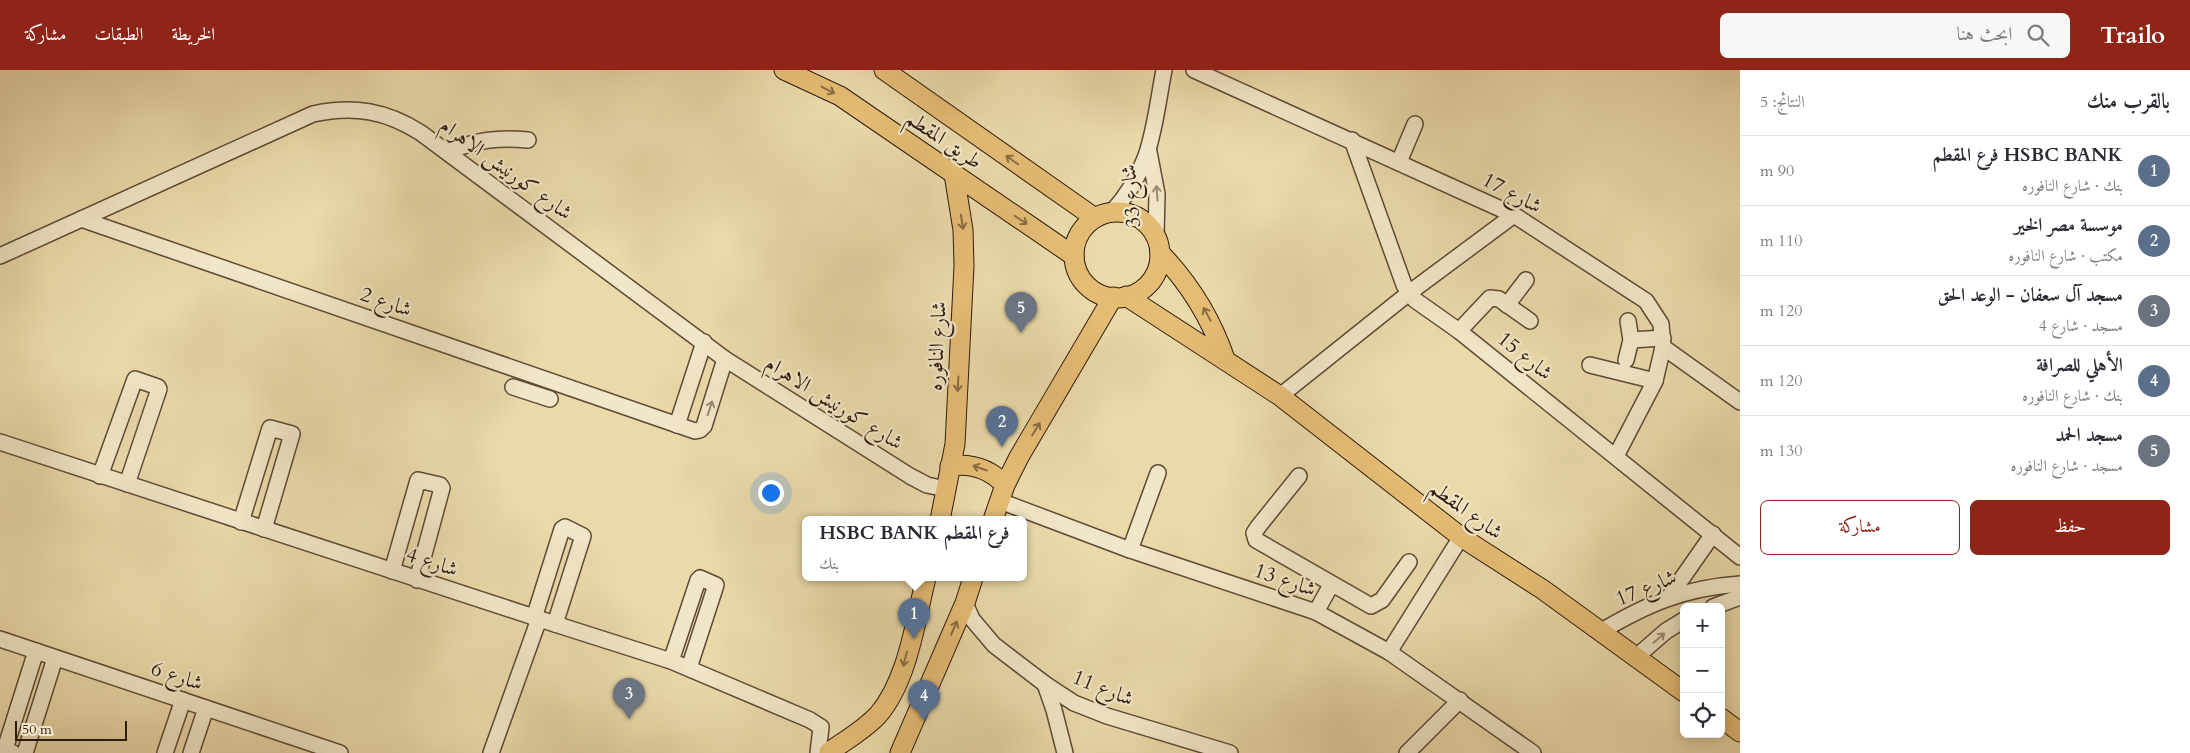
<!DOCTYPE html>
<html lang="ar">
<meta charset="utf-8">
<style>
body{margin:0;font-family:Cardo,Amiri,serif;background:#f7f7f7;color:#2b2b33;direction:rtl}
.controls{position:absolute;right:15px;bottom:15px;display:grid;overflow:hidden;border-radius:8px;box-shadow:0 2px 12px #0003}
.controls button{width:45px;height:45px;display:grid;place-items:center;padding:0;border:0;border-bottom:1px solid #e1e1e2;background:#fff;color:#2b2b33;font:25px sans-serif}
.scale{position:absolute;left:15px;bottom:12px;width:112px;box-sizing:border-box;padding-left:5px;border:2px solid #2e1b0f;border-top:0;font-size:14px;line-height:18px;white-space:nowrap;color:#2e1b0f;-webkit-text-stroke:4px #f1e6c7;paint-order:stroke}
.you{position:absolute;left:770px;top:422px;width:18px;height:18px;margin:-12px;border:4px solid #fff;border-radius:50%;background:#1a73e8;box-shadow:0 0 0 8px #1a73e833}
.badge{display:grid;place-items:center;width:32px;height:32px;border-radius:50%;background:#8f2418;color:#fff;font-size:16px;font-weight:700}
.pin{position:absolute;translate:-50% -41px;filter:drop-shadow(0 1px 2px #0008)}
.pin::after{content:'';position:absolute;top:26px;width:18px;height:15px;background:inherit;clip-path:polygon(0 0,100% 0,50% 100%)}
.popup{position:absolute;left:802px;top:446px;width:225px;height:65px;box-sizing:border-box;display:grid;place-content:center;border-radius:8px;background:#fff;filter:drop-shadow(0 1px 4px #0005);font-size:16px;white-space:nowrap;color:#7c7c81}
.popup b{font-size:19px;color:#2b2b33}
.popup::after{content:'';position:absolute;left:50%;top:100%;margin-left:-10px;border:10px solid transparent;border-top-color:#fff}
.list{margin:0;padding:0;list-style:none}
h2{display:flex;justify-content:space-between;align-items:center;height:65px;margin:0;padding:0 20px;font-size:21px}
h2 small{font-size:16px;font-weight:400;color:#7c7c81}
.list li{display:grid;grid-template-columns:32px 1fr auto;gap:15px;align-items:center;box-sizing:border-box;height:70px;padding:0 20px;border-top:1px solid #e1e1e2}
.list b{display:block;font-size:19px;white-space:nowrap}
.list p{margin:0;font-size:16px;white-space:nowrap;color:#7c7c81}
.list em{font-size:16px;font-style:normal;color:#7c7c81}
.actions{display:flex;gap:10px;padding:15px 20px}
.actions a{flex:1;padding:11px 0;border:1px solid #8f2418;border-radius:8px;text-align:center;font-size:18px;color:#8f2418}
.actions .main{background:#8f2418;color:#fff}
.icon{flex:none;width:28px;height:28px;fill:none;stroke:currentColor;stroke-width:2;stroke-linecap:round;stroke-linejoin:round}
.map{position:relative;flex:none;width:1740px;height:683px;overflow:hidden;direction:ltr}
header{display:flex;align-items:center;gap:30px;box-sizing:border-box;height:70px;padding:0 25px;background:#8f2418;color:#fff}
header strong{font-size:24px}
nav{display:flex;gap:28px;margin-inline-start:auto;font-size:18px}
.search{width:350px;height:45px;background:#f7f7f7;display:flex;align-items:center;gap:12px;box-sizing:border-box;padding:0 18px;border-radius:8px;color:#7c7c81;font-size:19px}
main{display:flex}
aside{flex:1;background:#fff}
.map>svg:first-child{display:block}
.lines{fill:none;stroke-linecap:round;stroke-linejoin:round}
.minor-casing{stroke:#5d4a36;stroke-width:18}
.major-casing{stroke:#2e1b0f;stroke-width:21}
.minor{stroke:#f1e6c7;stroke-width:15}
.major{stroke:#e5bc74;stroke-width:19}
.oneway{stroke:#8a6c42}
.oneway2{stroke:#998b74}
.labels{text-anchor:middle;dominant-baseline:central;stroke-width:4.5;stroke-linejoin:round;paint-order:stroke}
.street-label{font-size:21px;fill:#2e1b0f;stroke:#f1e6c7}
</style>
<header>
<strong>Trailo</strong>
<div class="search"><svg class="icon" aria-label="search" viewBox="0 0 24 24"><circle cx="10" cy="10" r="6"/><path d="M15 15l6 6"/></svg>ابحث هنا</div>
<nav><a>الخريطة</a><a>الطبقات</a><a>مشاركة</a></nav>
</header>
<main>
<aside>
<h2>بالقرب منك<small>النتائج: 5</small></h2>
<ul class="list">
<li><span class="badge" style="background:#5c6f8a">1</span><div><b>HSBC BANK فرع المقطم</b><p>بنك · شارع النافوره</p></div><em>90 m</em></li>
<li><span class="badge" style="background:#5c6f8a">2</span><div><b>موسسة مصر الخير</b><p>مكتب · شارع النافوره</p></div><em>110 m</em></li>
<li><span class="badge" style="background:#6b7280">3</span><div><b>مسجد آل سعفان - الوعد الحق</b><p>مسجد · شارع 4</p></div><em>120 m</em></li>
<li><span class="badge" style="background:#5c6f8a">4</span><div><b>الأهلي للصرافة</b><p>بنك · شارع النافوره</p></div><em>120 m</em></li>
<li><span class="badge" style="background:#6b7280">5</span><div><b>مسجد الحمد</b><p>مسجد · شارع النافوره</p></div><em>130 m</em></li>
</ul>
<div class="actions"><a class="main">حفظ</a><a>مشاركة</a></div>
</aside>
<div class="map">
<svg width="1740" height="683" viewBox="0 0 1740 683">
<rect width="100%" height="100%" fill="#ead9a9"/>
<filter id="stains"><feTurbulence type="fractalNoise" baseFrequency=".004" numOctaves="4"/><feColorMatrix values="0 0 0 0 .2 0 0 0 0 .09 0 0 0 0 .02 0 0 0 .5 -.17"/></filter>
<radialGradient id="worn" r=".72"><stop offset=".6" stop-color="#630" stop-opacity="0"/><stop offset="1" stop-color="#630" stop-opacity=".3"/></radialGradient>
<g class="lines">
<defs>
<g id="minor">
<path d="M 1194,0 L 1514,145 L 1646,231 L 1661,254 L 1663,277 L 1655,311 L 1616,386"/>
<path d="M 1352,70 L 1404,215 L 1415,230 L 1459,261 L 1740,487"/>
<path d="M 448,82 C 475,70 499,67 528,70"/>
<path d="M 1149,82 L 1157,124 L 1156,166"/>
<path d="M 1399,92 L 1415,54"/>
<path d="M 1112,142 C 1153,97 1153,57 1164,0"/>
<path d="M 81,149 L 695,361 L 700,360 L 704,356 L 725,289"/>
<path d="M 0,186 L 313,44 C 354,35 387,41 421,63 L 725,289 L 910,406 L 927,415 L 946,419"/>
<path d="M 1507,235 L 1526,210"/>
<path d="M 1459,261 L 1490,228 L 1499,229 L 1530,251"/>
<path d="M 1631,270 L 1663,268"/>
<path d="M 1663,277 L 1740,332"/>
<path d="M 1626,290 L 1631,270 L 1628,251"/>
<path d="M 1590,295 L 1655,311"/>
<path d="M 513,317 L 550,329"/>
<path d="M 1280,326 L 1409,223 L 1514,145"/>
<path d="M 677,355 L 704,272"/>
<path d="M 0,372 L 555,554 L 671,591 L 810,650 L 821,657 L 818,683"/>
<path d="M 100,406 L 135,309 L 158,317 L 159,319 L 127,414"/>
<path d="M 1299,406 L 1258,457 L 1254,463 L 1256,470 L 1371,536 L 1382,530 L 1409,492"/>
<path d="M 1000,431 L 1130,480 L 1316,542 L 1389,582 L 1533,683"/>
<path d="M 241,452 L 270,358 L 292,364 L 264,459"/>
<path d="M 1130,480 L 1158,403"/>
<path d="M 392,501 L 418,410 L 440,415 L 442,418 L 417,510"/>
<path d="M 1669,527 L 1713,464"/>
<path d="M 965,533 L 972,549 L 994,575 L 1045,614 L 1074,633 L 1107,646 L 1230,683"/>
<path d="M 1713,537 L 1740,527"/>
<path d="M 1316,542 L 1331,515"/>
<path d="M 534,548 L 562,459 L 565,457 L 583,466 L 555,554"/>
<path d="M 1600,562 C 1647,534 1684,518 1740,514"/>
<path d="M 0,569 L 340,683"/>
<path d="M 1389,582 L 1461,467"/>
<path d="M 1635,588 L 1666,561 L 1684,550"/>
<path d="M 671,591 L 698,510 L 700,508 L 716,515 L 689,598"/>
<path d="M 1045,614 L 1054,640 L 1065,683"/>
<path d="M 13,683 L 5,679 L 36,581"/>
<path d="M 25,683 L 55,588"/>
<path d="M 165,683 L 183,630"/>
<path d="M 191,683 L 206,638"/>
<path d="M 491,683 L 539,549"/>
<path d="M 1407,683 L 1460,630"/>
</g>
<g id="major">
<path d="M 784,0 L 840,26 L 1074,186"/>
<path d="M 884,0 L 1095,148"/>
<circle cx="1117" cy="185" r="43"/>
<path d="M 1160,183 C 1190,214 1211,248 1225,289"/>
<path d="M 1126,226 L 1280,326 L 1461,467 L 1542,519 L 1684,622"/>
<path d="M 950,396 C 972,393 990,399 1005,415"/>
<path d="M 940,450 L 955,374 L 964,196 L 963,160 L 954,104"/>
<path d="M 993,450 L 1005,415 L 1019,387 L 1113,227"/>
<path d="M 1721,648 L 1740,662"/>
<path d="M 829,682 C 846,670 864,660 878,645 C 908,610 915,552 926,508"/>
<path d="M 900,683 L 965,533 L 973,508"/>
</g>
</defs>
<use href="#minor" class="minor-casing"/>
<use href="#major" class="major-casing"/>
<use href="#minor" class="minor"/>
<use href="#major" class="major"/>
</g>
<defs><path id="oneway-shaft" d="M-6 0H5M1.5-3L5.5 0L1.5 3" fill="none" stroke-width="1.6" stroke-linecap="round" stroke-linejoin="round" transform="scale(1.25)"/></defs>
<g class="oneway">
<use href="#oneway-shaft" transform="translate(828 20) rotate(27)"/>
<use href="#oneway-shaft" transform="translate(1012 90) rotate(-145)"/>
<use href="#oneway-shaft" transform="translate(1021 150) rotate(34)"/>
<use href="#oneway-shaft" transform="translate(962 152) rotate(81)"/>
<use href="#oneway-shaft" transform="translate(1207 244) rotate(-118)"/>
<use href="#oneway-shaft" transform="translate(958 314) rotate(93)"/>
<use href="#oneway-shaft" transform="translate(1036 359) rotate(-59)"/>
<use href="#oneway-shaft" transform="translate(980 398) rotate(-161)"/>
<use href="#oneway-shaft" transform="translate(954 558) rotate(-67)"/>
<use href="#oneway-shaft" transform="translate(905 589) rotate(105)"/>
</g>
<g class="oneway2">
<use href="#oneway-shaft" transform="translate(1157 123) rotate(-94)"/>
<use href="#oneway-shaft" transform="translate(710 338) rotate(-72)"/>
<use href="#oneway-shaft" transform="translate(1659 568) rotate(-41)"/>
</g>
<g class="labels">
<g class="street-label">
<text transform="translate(944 70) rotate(34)">طريق المقطم</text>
<text transform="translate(506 99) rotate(36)">شارع كورنيش الاهرام</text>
<text transform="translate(1512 123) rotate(28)">شارع 17</text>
<text transform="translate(1131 126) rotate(-95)">شارع 33</text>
<text transform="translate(386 232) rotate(19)">شارع 2</text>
<text transform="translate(937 276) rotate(-87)">شارع النافوره</text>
<text transform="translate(1525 286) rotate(39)">شارع 15</text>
<text transform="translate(834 333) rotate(32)">شارع كورنيش الاهرام</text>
<text transform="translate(1466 440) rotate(36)">شارع المقطم</text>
<text transform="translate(432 492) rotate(18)">شارع 4</text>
<text transform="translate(1285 510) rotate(19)">شارع 13</text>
<text transform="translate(1646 518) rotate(-22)">شارع 17</text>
<text transform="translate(177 606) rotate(18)">شارع 6</text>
<text transform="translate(1103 618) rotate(22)">شارع 11</text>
</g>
</g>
<rect width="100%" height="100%" filter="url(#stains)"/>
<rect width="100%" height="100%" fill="url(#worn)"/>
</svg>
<div class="controls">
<button>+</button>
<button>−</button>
<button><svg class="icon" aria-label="locate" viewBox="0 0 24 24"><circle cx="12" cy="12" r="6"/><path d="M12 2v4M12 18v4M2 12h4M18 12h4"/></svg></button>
</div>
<div class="scale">50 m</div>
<div class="you"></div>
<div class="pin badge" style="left:914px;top:569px;background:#5c6f8a">1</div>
<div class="popup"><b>HSBC BANK فرع المقطم</b>بنك</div>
<div class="pin badge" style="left:1002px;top:377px;background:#5c6f8a">2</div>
<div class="pin badge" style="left:629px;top:649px;background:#6b7280">3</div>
<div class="pin badge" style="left:924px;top:651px;background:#5c6f8a">4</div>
<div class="pin badge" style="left:1021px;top:263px;background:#6b7280">5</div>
</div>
</main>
